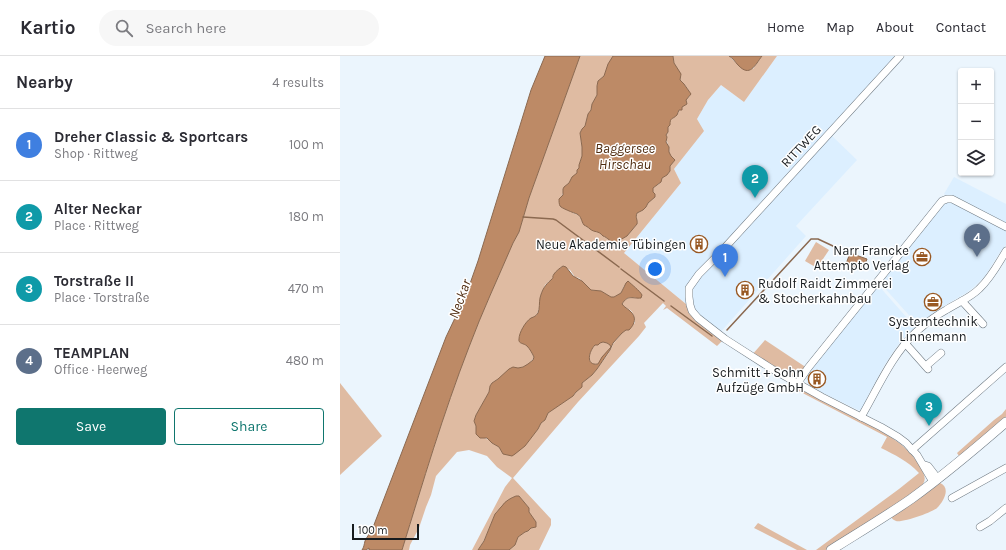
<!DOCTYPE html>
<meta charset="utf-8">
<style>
body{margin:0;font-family:Karla,sans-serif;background:#f7f7f7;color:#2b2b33}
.controls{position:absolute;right:12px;top:12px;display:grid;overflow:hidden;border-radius:4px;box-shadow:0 1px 3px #0004}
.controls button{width:36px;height:36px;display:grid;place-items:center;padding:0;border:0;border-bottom:1px solid #e1e1e2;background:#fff;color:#2b2b33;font:20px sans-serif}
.scale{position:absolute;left:12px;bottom:10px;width:67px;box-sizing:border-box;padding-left:4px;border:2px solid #171b1e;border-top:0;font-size:11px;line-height:14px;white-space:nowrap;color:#171b1e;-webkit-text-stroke:3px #fff;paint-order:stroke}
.you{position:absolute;left:315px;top:213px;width:14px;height:14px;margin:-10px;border:3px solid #fff;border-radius:50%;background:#1a73e8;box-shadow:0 0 0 6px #1a73e833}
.badge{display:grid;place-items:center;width:26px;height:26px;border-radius:50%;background:#0f766e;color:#fff;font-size:13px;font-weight:700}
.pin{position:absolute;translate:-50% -33px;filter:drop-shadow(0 1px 2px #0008)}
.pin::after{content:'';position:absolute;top:21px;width:14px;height:12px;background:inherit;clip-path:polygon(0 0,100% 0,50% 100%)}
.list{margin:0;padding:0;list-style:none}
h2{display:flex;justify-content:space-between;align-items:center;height:52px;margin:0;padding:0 16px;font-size:17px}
h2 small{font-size:13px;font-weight:400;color:#7c7c81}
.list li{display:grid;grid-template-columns:26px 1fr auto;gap:12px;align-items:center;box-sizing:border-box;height:72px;padding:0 16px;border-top:1px solid #e1e1e2}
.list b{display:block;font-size:15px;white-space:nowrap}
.list p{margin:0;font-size:13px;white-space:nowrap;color:#7c7c81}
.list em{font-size:13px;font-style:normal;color:#7c7c81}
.actions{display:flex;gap:8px;padding:12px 16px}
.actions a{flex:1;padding:9px 0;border:1px solid #0f766e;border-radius:4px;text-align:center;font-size:14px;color:#0f766e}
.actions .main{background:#0f766e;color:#fff}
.icon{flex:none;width:22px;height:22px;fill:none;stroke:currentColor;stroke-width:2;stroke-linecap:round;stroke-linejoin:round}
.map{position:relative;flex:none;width:666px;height:494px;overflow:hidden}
header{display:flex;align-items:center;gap:24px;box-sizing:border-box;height:56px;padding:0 20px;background:#fff;border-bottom:1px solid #e1e1e2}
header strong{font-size:19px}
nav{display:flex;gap:22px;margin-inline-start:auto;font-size:14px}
.search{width:280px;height:36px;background:#f7f7f7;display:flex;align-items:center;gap:10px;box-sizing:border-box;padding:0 14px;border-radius:22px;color:#7c7c81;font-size:15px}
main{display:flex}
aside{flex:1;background:#fff}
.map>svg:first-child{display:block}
.built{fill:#dcefff}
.green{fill:#dfbba2;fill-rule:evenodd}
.water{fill:#bd8a66;stroke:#8b6950;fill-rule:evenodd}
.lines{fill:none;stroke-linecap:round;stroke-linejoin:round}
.stream{stroke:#8b6950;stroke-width:1.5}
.minor-casing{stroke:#6f7a83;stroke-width:8}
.major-casing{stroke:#6f7a83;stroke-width:10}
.minor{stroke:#fff;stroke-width:7}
.major{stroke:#fff;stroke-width:9}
.labels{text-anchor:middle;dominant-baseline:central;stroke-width:3;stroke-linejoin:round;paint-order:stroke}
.street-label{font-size:13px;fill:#171b1e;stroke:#fff}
.poi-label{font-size:13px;fill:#171b1e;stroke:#fff;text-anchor:end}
.water-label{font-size:14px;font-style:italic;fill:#4f2c10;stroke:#fff}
</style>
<header>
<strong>Kartio</strong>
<div class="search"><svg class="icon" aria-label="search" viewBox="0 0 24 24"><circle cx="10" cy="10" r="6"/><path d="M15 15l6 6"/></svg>Search here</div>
<nav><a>Home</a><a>Map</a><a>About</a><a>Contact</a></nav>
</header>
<main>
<aside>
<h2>Nearby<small>4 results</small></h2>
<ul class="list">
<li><span class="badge" style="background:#3f7fe0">1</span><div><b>Dreher Classic &amp; Sportcars</b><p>Shop · Rittweg</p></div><em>100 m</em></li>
<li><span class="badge" style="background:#0f9aa8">2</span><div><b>Alter Neckar</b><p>Place · Rittweg</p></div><em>180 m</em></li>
<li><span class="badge" style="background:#0f9aa8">3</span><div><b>Torstraße II</b><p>Place · Torstraße</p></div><em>470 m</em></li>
<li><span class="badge" style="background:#5c6f8a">4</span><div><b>TEAMPLAN</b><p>Office · Heerweg</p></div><em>480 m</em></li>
</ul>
<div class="actions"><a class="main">Save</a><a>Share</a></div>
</aside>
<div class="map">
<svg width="666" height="494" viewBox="0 0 666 494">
<rect width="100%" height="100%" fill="#ebf5fd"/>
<g class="built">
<path d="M 437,0 L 560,0 L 489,77 L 517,104 L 456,170 L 466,180 L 378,279 L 351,252 L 284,197 L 341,127 L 334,113 L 363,75 L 357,63 L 368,44 L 381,29 L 404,46 Z"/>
<path d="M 614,121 L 666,148 L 666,168 L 604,138 Z"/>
<path d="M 609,146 L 616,148 L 666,175 L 666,189 L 663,193 L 662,193 L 645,220 L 634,231 L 626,237 L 597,254 L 579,268 L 577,268 L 541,228 L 541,225 L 600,152 L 605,147 Z"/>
<path d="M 538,229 L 575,271 L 561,285 L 553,296 L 545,308 L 530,336 L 525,346 L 526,347 L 523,352 L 521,354 L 518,354 L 471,331 L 467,326 L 466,323 L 468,317 Z"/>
</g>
<g class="green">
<path d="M 240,0 L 273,0 L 264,20 L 258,25 L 257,30 L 257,39 L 252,48 L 251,54 L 248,58 L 245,70 L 242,73 L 240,77 L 242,91 L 242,100 L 239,109 L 239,112 L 237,114 L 237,117 L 229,127 L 223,133 C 224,140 219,141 220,150 L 225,153 L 231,154 L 233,157 L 238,159 L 241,162 L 245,169 L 251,173 L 260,176 L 263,180 C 267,181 272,186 276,189 L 278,189 L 280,184 L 288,179 L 297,168 L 296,163 L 297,157 L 303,154 L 306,151 L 308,147 L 315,141 L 315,138 L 313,136 L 313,132 L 319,128 L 322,122 L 327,119 L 330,115 L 330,110 L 335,104 C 334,102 332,101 330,99 C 328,96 330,96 329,92 C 328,86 324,83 328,76 L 327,74 L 331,63 L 337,59 L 341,51 L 347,48 L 346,44 C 347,42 350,41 350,39 C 351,36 343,26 340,24 L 341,20 L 334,7 L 333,0 L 389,0 L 395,6 L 412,13 L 413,13 L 422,0 L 437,0 L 404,46 L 381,29 L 368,44 L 357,63 L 364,75 L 334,113 L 341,127 L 284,197 L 346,248 L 382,285 L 377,290 L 327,252 L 323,254 L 326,250 L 323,247 L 304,267 L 306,271 L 299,280 L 238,346 L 173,422 L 211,463 L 211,469 L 199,494 L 169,494 L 175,489 L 178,481 L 185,476 L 187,476 L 192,471 L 193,462 L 189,456 L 189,452 L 179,440 C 166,441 164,451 155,458 C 150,470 146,483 138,494 L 132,494 L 165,431 L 172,422 L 157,411 L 147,400 L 129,394 L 117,396 L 96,420 L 91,439 L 86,451 L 79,472 L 70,489 L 69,494 L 62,494 C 83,426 103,358 129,291 C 142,256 158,222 173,187 L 179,176 L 189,142 ZM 223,210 L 230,214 L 235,221 L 239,222 L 251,234 L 261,235 L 271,241 L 274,241 L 281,237 L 284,230 L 290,227 L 291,229 L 297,233 L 299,242 C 291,241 286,241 282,248 C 285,252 287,252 290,254 C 294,257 295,263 295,267 L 282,277 L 273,288 L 272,291 L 268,298 L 257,313 L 252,319 L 242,327 L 235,338 L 208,357 L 205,364 L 201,367 L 198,373 L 189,384 L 168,398 L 163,398 L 159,391 L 152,387 L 149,384 L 136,378 L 136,370 L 134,365 L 136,359 L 149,336 L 150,330 L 152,327 L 158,323 L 173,312 C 182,313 190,309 194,301 C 192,298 191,294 189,292 C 186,288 182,287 179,283 L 183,271 L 191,262 L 194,261 L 197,258 L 200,250 L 200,243 L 205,229 L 213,222 L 214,218 Z"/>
<path d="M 476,186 L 489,194 L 477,212 L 465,205 Z"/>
<path d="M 425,284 L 467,312 L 455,326 L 411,300 Z"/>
<path d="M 263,286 L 267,287 L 270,289 L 271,291 L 258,308 C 246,310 248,296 254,290 C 256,288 260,287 263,286 Z"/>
<path d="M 0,327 L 42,380 L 0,419 Z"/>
<path d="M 452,329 C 473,340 494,350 515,361 C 539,374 567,386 581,412 C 583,416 586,421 584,426 C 581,433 572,437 566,441 C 540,460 514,477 488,494 L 476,494 L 559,433 L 579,417 C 568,405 555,399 541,392 L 547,381 L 451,331 Z"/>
<path d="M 666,353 L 666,362 L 643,382 L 619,400 L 617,397 L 654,364 L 662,358 Z"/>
<path d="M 600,427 C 611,432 604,445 597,452 C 593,456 562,467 556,465 C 554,464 552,463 551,461 Z"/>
<path d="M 418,467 L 467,494 L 457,494 L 414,472 Z"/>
</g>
<g class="water">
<path d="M 205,0 L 240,0 L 189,142 L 179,176 L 173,187 C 158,222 142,256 129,291 C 103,358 83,426 62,494 L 29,494 L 29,492 L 26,494 L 22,494 C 24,491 24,489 25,485 C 27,481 29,478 32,474 L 106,281 L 115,262 L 126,239 L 138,205 L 191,34 Z"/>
<path d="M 273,0 L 333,0 L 334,7 L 341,18 L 340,24 L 344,28 L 351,38 L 346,44 L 347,48 L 342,51 L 342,54 L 339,54 C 338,56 338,57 337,59 C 332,64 330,61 330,69 L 328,71 L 328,76 L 326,79 L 327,81 L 326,86 L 329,91 L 329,96 L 331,100 L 335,104 L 330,110 L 330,115 L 327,119 L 322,122 L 321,126 L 313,132 L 313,136 L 315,138 L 315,141 L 308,147 L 306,151 L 303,154 L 297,157 C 295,162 298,164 297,168 L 287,180 L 280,184 L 278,189 L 276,189 C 272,187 267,181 263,180 C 258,174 255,177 250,173 C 248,171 246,170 244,169 C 241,165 242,161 237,158 C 234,157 221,152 220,150 C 219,148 219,145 219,143 L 223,139 L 223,133 L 224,131 L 229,127 L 232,121 L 237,117 L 237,114 L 239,112 L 239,109 L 242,100 L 242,91 L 240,77 L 242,73 L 245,70 L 248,58 L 251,54 L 252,48 L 257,39 L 257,30 L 258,25 L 264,20 L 268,8 Z"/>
<path d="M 389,0 L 422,0 C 415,9 410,22 398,9 C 395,6 393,2 389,0 Z"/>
<path d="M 510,197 L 527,203 L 523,214 L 506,208 Z"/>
<path d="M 223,210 L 226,211 L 233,220 L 242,225 L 251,234 L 261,235 L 271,241 L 274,241 L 281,237 L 286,227 L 288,225 C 291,228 300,235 302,239 L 301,242 C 293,243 288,238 282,248 C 285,252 287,252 290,255 C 297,261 295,268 289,274 L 286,274 L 282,277 L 273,287 L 270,294 L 257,313 L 252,319 L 242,327 L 242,331 L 236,336 L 233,340 L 208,357 L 205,364 L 201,367 L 198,373 L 185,390 L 175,398 L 172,400 L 163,398 L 159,391 L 152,387 L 147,382 L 140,382 L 136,378 L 136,370 L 134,365 L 136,359 L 149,336 L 150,330 L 152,327 L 158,323 L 169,313 L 173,311 L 178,312 L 183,311 L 188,308 L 193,304 L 194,301 C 192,297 190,293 187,290 C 184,287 178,288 179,283 C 179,277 185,266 191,262 C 194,261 196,260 198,257 C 200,252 199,247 200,242 C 202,234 205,229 211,224 C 215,220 211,223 214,218 C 216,215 220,212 223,210 ZM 263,286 L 267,287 L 270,289 L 271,291 L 262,301 L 258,308 C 245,310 249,295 255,289 L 258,289 L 260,287 Z"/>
<path d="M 176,440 L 179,440 L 189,452 L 189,456 L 196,466 L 196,471 L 191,472 L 188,475 L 185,476 L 178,481 L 175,489 L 169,494 L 138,494 L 144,485 L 155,458 C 158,455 159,453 162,450 C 165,445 171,442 176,440 Z"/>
</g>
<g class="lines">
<g class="stream">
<path d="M 183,161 L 213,163 L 216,164 L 279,211"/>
<path d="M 281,213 L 324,245"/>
<path d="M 331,250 L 372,280"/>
<path d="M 387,274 L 471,183 L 478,183 L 510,198"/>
</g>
<defs>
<g id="minor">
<path d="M 560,0 L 379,198 L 359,218 L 349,232 L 349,241 L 350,249 L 352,255 L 358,262 L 385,283 L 432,313 L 482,341 L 541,371 L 558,381 L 566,387 L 577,399 L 593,426"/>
<path d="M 622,245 L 643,268"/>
<path d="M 565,287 L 588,313"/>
<path d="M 586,310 L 601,297"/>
<path d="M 457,328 L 468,312 L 602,145 L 607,143 L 612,143 L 666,171"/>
<path d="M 521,361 C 538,332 551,300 576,276 C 585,268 595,260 606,254 C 617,247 630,242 639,233 C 651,222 658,208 666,195"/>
<path d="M 572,394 L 666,311"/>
<path d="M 585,409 L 588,410 L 598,423"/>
<path d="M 612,442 L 666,412"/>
<path d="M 640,471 L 650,465 L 666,452"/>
</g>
<path id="major" d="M 491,494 C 518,477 545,461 571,443 C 604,419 635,393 666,366"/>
</defs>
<use href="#minor" class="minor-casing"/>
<use href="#major" class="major-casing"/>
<use href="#minor" class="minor"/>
<use href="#major" class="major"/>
</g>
<defs>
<symbol id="building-ring" viewBox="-11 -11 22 22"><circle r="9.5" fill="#fff" stroke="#985823" stroke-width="1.5"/><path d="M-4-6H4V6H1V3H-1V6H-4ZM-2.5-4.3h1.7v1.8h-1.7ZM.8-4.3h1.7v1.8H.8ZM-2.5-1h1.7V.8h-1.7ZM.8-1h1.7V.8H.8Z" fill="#985823"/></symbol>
<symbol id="office-ring" viewBox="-11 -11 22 22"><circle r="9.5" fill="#fff" stroke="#985823" stroke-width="1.5"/><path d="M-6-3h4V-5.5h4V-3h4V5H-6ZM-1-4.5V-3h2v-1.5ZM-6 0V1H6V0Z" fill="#985823"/></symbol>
</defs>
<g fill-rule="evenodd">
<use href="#building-ring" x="349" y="178" width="20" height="20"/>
<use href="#office-ring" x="572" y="191" width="20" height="20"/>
<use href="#building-ring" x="395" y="224" width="20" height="20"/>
<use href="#office-ring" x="583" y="236" width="20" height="20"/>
<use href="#building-ring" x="467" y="313" width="20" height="20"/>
</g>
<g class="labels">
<g class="street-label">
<text transform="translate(461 90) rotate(-47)">RITTWEG</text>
</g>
<g class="poi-label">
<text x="346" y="188">Neue Akademie Tübingen</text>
<text x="569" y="194">Narr Francke<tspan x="569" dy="15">Attempto Verlag</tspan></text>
<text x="418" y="227" text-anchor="start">Rudolf Raidt Zimmerei<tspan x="418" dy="15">&amp; Stocherkahnbau</tspan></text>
<text x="593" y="265" text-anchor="middle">Systemtechnik<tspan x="593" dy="15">Linnemann</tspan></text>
<text x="464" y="316">Schmitt + Sohn<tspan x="464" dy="15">Aufzüge GmbH</tspan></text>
</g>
<g class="water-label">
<text x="285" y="92">Baggersee<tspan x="285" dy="16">Hirschau</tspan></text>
<text transform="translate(120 243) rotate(-70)">Neckar</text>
</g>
</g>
</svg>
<div class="controls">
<button>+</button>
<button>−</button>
<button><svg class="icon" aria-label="layers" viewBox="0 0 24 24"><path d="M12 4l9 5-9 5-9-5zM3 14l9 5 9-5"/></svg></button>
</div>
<div class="scale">100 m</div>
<div class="you"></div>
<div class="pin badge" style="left:385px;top:221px;background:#3f7fe0">1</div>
<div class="pin badge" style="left:415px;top:142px;background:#0f9aa8">2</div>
<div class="pin badge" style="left:589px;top:370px;background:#0f9aa8">3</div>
<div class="pin badge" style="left:637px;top:201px;background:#5c6f8a">4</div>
</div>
</main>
